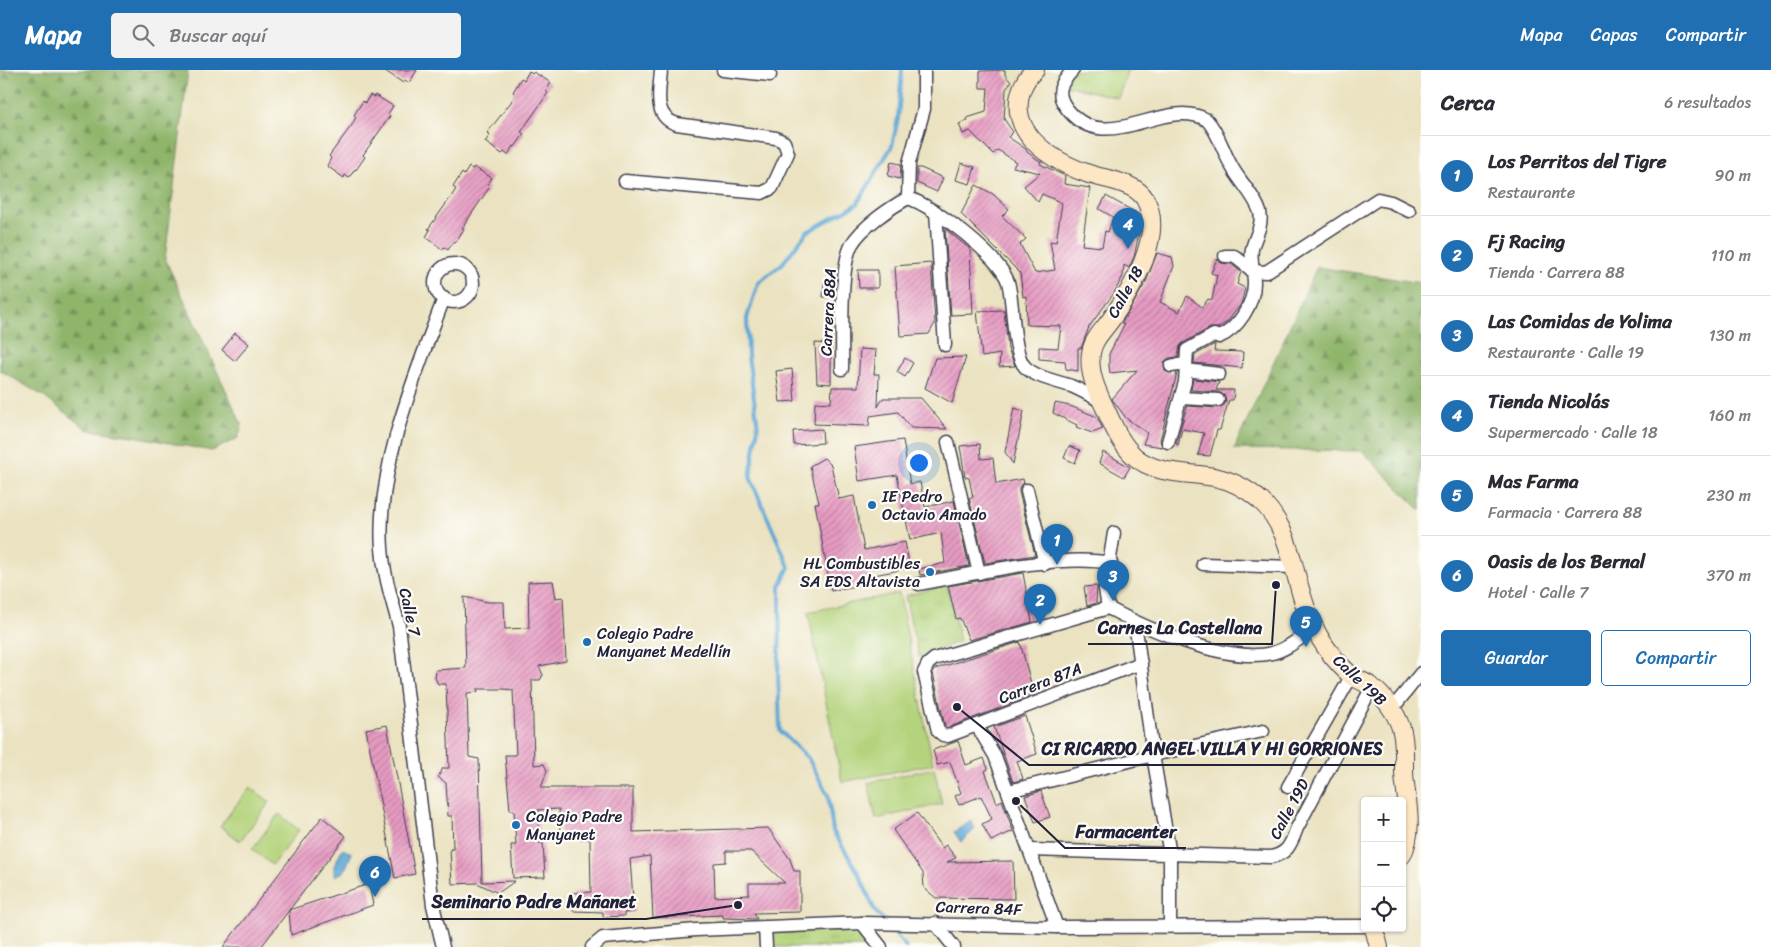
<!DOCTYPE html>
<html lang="es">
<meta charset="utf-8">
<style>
body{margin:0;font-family:Sriracha,sans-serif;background:#f2f2f3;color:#2b2b33}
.controls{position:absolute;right:15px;bottom:15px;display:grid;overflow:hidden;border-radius:5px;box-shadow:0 1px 4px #0004}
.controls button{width:45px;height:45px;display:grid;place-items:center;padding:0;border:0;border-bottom:1px solid #e1e1e2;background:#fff;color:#2b2b33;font:25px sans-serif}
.you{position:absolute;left:918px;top:392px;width:18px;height:18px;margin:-12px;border:4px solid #fff;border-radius:50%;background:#1a73e8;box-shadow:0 0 0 8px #1a73e833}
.badge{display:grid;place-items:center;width:32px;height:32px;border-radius:50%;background:#1f6fb2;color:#fff;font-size:16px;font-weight:700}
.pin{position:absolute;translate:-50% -41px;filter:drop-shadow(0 1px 2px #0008)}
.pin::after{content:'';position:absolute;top:26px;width:18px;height:15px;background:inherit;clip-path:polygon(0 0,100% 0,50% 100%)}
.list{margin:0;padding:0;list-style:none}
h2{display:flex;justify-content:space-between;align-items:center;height:65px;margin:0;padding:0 20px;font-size:21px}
h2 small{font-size:16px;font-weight:400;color:#7c7c81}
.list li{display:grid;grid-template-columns:32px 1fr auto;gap:15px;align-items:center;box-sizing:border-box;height:80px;padding:0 20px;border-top:1px solid #e1e1e2}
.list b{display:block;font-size:19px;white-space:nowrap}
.list p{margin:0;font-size:16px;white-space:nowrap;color:#7c7c81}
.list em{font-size:16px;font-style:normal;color:#7c7c81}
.actions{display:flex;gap:10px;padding:15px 20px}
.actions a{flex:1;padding:11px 0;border:1px solid #1f6fb2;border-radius:5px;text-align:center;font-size:18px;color:#1f6fb2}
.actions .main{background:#1f6fb2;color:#fff}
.icon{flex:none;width:28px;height:28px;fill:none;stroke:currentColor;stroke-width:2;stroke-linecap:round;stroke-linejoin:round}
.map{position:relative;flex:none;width:1421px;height:877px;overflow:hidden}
header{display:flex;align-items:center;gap:30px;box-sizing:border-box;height:70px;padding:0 25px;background:#1f6fb2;color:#fff}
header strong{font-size:24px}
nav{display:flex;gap:28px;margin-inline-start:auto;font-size:18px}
.search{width:350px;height:45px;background:#f2f2f3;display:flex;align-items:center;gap:12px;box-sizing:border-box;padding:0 18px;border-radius:5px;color:#7c7c81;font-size:19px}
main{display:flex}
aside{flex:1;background:#fff}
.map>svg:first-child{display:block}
.forest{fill:url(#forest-firs);stroke:#586c53}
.park{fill:url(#park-tufts);stroke:#6b7a5b}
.garden{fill:#b4d37b;stroke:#6b7a5b}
.water{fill:#5ea7d5;stroke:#406488}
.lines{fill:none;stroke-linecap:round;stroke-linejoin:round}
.stream{stroke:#5ea7d5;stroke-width:4}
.building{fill:url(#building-hatch);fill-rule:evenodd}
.street-casing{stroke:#403f4f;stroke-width:15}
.secondary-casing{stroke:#403f4f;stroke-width:20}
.street{stroke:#fff;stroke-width:12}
.secondary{stroke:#fce6c4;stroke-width:18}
.poi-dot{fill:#1f6fb2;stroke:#fdfcf7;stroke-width:2}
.labels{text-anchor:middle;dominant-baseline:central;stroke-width:4.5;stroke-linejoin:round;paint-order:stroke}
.street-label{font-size:16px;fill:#22223b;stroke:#fdfcf7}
.poi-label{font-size:16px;fill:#22223b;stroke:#fdfcf7;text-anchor:start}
.leader{fill:none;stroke:#22223b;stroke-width:2}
.callout-dot{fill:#22223b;stroke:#fdfcf7;stroke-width:2}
.callout-label{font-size:18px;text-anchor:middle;font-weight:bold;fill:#22223b;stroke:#fdfcf7;stroke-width:4.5;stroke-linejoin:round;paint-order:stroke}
</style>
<header>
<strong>Mapa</strong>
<div class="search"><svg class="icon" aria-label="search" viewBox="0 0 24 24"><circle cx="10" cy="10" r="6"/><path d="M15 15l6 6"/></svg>Buscar aquí</div>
<nav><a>Mapa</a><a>Capas</a><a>Compartir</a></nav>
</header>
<main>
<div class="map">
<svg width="1421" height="877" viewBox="0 0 1421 877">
<defs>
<pattern id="forest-firs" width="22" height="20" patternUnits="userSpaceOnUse" patternTransform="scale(1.25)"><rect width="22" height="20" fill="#8fb56b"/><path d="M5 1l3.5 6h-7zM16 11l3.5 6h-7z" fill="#749359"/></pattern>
<pattern id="park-tufts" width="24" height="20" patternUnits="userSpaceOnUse" patternTransform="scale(1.25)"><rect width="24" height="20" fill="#b4d37b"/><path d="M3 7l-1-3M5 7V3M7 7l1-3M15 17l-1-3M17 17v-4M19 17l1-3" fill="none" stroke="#9ab56b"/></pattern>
<pattern id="building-hatch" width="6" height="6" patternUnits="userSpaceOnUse" patternTransform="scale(1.25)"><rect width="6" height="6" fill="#e79bc2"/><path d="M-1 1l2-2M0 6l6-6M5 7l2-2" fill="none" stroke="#bb7e9f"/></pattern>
</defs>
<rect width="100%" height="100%" fill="#fdfcf7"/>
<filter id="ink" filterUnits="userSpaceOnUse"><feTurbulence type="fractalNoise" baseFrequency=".02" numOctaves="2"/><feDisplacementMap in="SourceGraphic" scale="10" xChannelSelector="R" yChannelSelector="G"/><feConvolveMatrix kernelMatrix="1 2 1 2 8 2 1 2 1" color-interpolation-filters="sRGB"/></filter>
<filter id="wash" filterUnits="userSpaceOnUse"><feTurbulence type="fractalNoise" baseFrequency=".0096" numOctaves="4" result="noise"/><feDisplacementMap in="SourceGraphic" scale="20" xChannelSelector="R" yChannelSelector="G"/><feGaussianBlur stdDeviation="1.12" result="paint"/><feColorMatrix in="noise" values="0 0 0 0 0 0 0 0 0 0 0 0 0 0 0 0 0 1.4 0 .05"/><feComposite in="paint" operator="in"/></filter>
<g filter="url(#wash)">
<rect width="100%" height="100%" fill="#eae2c0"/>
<g class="forest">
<path d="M 0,0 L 188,0 L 165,189 L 242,355 L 238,368 L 212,381 L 133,366 L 88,360 L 43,326 L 0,300 Z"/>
<path d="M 1317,197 L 1421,213 L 1421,441 L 1362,381 L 1234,379 Z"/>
</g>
<g class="park">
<path d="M 947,515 L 960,571 L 919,587 L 905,526 Z"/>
<path d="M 859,859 L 873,877 L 771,877 L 771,863 Z"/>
</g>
<g class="garden">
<path d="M 1068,0 L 1128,0 L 1118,28 L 1061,14 Z"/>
<path d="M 899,523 L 933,694 L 842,712 L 808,542 Z"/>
<path d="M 934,698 L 942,734 L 876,749 L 868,713 Z"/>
<path d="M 250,717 L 270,732 L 240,771 L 220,756 Z"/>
<path d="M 279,744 L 299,760 L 272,795 L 252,779 Z"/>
</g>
<g class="water">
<path d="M 971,751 L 975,759 L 961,772 L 954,762 Z"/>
<path d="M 342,779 L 352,783 L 344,802 L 334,806 L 334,796 Z"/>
</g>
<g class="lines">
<g class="stream">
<path d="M 884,851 L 875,841 L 859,804 L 833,761 L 828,725 L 808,688 L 780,661 L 778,603 L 780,563 L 780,516 L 789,497 L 750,407 L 758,357 L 748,286 L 747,248 L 758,213 L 782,194 L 807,162 L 857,134 L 892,76 L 898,48 L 902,0"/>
<path d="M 888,856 L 906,877"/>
</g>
</g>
<g id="blocks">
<g class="building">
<path d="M 384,0 L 417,0 L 409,13 L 405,10 L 403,13 Z"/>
<path d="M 1005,0 L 1005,5 L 1011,12 L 1006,19 L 1004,49 L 1013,62 L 1008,67 L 1026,79 L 1027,82 L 1041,92 L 1040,94 L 1065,106 L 1064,114 L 1090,118 L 1082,175 L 1102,177 L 1105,161 L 1108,162 L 1113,147 L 1099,139 L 1106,126 L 1140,145 L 1140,158 L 1134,187 L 1129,198 L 1124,195 L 1123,206 L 1114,223 L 1089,257 L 1081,278 L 1078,278 L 1078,301 L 1066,299 L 1065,291 L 1039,289 L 1039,277 L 1058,278 L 1061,256 L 1027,255 L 1026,226 L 1023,227 L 1020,203 L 961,144 L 976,115 L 993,124 L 1009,139 L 1002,146 L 1026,169 L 1020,174 L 1035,203 L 1055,200 L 1050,171 L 1056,172 L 1062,133 L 1042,124 L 1038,132 L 1024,116 L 1040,103 L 1013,97 L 1016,92 L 998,80 L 993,84 L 970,61 L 963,64 L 959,54 L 968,50 L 967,48 L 986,42 L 988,18 L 980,18 L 980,1 Z"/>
<path d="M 529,1 L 532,4 L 534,2 L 551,13 L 546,21 L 548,23 L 521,62 L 524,64 L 515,77 L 513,76 L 508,85 L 504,82 L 502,84 L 485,72 L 490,65 L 487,63 L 511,32 L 515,24 L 513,22 L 521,8 L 524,10 Z"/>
<path d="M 370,25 L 374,27 L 375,25 L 393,36 L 388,44 L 390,46 L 363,85 L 365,87 L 356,100 L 355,99 L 349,108 L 345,105 L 344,108 L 327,96 L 331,88 L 329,86 L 352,55 L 356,47 L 354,45 L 363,31 L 365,33 Z"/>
<path d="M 891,92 L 901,94 L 900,109 L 888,106 Z"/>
<path d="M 961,93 L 975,97 L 970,114 L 956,110 Z"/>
<path d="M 469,97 L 473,99 L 474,97 L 492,108 L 487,116 L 489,118 L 462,158 L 464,159 L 455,173 L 454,171 L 448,180 L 444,177 L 443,180 L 426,167 L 430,160 L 428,159 L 451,127 L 456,119 L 453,117 L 462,103 L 464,105 Z"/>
<path d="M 917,98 L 921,98 L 943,108 L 937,122 L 917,113 Z"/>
<path d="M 945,159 L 970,179 L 973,244 L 951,245 Z"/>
<path d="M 1157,183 L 1172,187 L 1174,196 L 1160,232 L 1179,242 L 1187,226 L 1202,237 L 1208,229 L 1212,230 L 1217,205 L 1211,203 L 1217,189 L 1221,193 L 1231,194 L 1241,202 L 1237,214 L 1245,218 L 1241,234 L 1227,252 L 1218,258 L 1210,258 L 1183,273 L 1180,276 L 1178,287 L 1169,288 L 1164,292 L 1165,301 L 1177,303 L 1160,370 L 1162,377 L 1143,374 L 1147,363 L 1126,348 L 1112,329 L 1137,300 L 1110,303 L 1109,296 L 1109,284 L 1124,255 L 1122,253 L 1146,212 Z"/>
<path d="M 931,193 L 935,253 L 929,264 L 900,266 L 895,196 Z"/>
<path d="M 858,200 L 878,200 L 878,218 L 859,218 Z"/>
<path d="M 824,212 L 836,212 L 835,227 L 823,227 Z"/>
<path d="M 1004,240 L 1008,279 L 1015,296 L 999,297 L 1000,284 L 982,287 L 977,241 Z"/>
<path d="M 235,263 L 249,274 L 235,291 L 222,280 Z"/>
<path d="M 815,273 L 831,274 L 831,314 L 817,313 Z"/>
<path d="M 1215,274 L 1214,281 L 1243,282 L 1242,298 L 1194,293 L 1195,285 Z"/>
<path d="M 860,279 L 876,280 L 874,304 L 879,304 L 878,337 L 883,328 L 921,328 L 947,359 L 911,358 L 898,342 L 870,346 L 869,356 L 814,354 L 815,332 L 831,333 L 832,317 L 858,317 Z"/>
<path d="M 966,287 L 952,333 L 925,318 L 935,288 Z"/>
<path d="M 905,288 L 913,293 L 905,307 L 897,302 Z"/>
<path d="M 792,299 L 795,331 L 780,332 L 776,301 Z"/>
<path d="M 1193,309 L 1219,312 L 1216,320 L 1234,320 L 1233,330 L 1229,330 L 1220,360 L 1217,360 L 1210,386 L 1198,385 L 1204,363 L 1182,359 L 1178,375 L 1176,374 L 1187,336 L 1218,338 L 1224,335 L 1226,331 L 1225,326 L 1219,322 L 1191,320 Z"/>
<path d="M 1055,333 L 1070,336 L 1095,346 L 1098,349 L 1103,359 L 1092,363 L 1076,357 L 1077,355 L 1053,343 Z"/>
<path d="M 1014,338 L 1024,341 L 1013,394 L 1005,382 Z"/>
<path d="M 822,359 L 823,373 L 794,375 L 793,361 Z"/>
<path d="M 903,370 L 910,414 L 920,412 L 925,437 L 954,431 L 969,496 L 920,505 L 919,499 L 945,493 L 941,463 L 910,470 L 897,405 L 859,411 L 854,377 Z"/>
<path d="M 980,374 L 981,389 L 993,388 L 996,414 L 1023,409 L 1024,413 L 1019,417 L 1019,422 L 1035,485 L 985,493 L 969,428 L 973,427 L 969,408 L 965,407 L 960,376 Z"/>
<path d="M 1069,376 L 1080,380 L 1075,393 L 1064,388 Z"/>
<path d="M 1103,382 L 1130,397 L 1124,407 L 1099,393 Z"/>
<path d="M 824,388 L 831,395 L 839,429 L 854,426 L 864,480 L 905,472 L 910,498 L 869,506 L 870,513 L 831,521 L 815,433 L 819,433 L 810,396 Z"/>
<path d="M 1023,503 L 1032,552 L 969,570 L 960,548 L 956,549 L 948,516 Z"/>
<path d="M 553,511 L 556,528 L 563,527 L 566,591 L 539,596 L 543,605 L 540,610 L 532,610 L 534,695 L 544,694 L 547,701 L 541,718 L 633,718 L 633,762 L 768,758 L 790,789 L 794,801 L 800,801 L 800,842 L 754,843 L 757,849 L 723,848 L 723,845 L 653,848 L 650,786 L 630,789 L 634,842 L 624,843 L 624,846 L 603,847 L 603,842 L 573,841 L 572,823 L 591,822 L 590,769 L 560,769 L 559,739 L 538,740 L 539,773 L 543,773 L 545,807 L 513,808 L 511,775 L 516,775 L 514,740 L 510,740 L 505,685 L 516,685 L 513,620 L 504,619 L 477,619 L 478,622 L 467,623 L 469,687 L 479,689 L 482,812 L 515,811 L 498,823 L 477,813 L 452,814 L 450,779 L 453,779 L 452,746 L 448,746 L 446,713 L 438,707 L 443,698 L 449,698 L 446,614 L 438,614 L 435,608 L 436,600 L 466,598 L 464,527 L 488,532 L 504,532 L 505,559 L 529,558 L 528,512 ZM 726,781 L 751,781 L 785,813 L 749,813 L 749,825 L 715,827 L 714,793 L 726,792 Z"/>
<path d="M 1097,516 L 1096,533 L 1087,536 L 1084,517 Z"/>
<path d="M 1020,572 L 1034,625 L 947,658 L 945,656 L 933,603 L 935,599 Z"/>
<path d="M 1025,646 L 1037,684 L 1017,691 L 1023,709 L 1013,712 L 994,657 Z"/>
<path d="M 387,655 L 415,804 L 395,808 L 366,659 Z"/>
<path d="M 958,671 L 966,695 L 984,688 L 988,699 L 985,701 L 997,733 L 1002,730 L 1013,761 L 991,771 L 982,754 L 992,749 L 981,726 L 959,735 L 955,726 L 961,723 L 950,692 L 937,695 L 933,680 Z"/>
<path d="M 1041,721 L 1050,747 L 1035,752 L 1025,726 Z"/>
<path d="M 917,743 L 942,778 L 946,775 L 956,788 L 947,792 L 1013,791 L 1014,829 L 936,828 L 924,818 L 923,803 L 893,760 Z"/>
<path d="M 322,747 L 346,766 L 261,877 L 223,877 Z"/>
<path d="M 369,814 L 373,835 L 291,865 L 289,840 Z"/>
</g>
</g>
</g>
<g filter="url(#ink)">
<use href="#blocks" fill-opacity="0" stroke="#403f4f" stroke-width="1"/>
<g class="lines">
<defs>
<g id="street">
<path d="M 723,0 L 770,5"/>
<path d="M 1073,0 C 1062,12 1055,21 1065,36 C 1103,91 1163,25 1207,50 C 1219,63 1223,82 1232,97 C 1240,112 1255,126 1260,142 C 1263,156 1255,166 1252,179 C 1250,190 1254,202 1254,213 C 1254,234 1238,259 1219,267 L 1214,265 L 1187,280 L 1185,312 L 1168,372"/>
<path d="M 625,111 L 762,123 L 772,118 L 788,83 L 784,72 L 776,68 L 677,54 C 652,47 660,20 661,0"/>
<path d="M 908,128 L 909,93 L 924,39 L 924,0"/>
<path d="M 936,142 L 945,275"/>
<path d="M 1225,186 L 1234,186 L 1253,201 L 1266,202 L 1378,129 L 1391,132 L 1409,141"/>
<circle cx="454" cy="213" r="19"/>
<path d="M 1171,296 L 1186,294"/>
<path d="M 842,299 C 843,270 839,197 852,174 C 862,157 891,137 908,128 C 934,136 999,186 1008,212 C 1014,233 1012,283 1025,297 C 1037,308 1056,311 1071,316 C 1081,320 1091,326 1101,331"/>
<path d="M 1186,300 L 1219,304"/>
<path d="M 1181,328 L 1218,330"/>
<path d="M 948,372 L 979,503"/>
<path d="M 1027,420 L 1045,494"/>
<path d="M 1203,494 L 1293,497"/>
<path d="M 919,514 C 972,504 1060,483 1111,493"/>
<path d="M 1108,538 L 1105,519 L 1114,463"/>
<path d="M 1135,552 L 1153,685 L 1170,785 L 1170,856"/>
<path d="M 1141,593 L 948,666 L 943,665 L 938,661 L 924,602 L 928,594 L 934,589 L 1108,538 C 1147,559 1228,594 1272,583 C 1287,580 1301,567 1314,559"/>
<path d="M 1392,639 L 1421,603"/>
<path d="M 977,656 L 995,686 L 1057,857"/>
<path d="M 1288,717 L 1352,605"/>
<path d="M 1009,721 L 1153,685 L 1263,661"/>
<path d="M 1029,780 L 1270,787 C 1288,784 1291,774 1297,758 L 1372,617"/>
<path d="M 862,853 L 881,877"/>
<path d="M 935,853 L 954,877"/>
<path d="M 765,857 L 766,877"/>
<path d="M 443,877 L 433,835 L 399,556 C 392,530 384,506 382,478 C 376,398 416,303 444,228"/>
<path d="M 592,877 L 603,868 L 696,860 L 862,853 L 1057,857 L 1365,856"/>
</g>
<g id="secondary">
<path d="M 1035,0 C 1023,10 1017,27 1019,42 C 1023,74 1062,95 1089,104 C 1107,110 1135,112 1145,129 C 1165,164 1132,219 1112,248 C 1104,260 1093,269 1091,283 C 1088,302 1097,322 1105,338 C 1113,355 1120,373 1134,386 C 1155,405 1188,402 1214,407 C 1230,410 1247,419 1260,430 C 1296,463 1292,515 1314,557 C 1322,574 1337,594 1352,606 C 1358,610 1365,612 1370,616 C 1383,625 1396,642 1401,658 C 1407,678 1402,694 1405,714 C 1408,739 1413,762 1402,785"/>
<path d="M 1374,858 L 1379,877"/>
</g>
</defs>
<use href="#street" class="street-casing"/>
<use href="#secondary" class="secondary-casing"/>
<use href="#street" class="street"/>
<use href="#secondary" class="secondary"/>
</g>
</g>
<g class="poi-dot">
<circle cx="872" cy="435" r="5"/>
<circle cx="930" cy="502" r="5"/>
<circle cx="587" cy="572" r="5"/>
<circle cx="516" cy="755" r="5"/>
</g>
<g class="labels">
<g class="street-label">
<text transform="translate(1125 222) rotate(-61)">Calle 18</text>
<text transform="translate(828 242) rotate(-87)">Carrera 88A</text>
<text transform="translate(410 542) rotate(77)">Calle 7</text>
<text transform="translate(1360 610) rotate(43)">Calle 19B</text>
<text transform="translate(1040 613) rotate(-21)">Carrera 87A</text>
<text transform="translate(1289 739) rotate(-62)">Calle 19D</text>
<text transform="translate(979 838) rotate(2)">Carrera 84F</text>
</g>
<g class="poi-label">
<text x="882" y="426">IE Pedro<tspan x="882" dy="18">Octavio Amado</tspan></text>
<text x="920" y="493" text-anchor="end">HL Combustibles<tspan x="920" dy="18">SA EDS Altavista</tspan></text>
<text x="597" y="563">Colegio Padre<tspan x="597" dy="18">Manyanet Medellín</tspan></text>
<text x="526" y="746">Colegio Padre<tspan x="526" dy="18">Manyanet</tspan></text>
</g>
</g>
<path class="leader" d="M1276 515L1272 574H1088M957 637L1029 695H1395M1016 731L1065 778H1186M738 835L646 849H422"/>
<g class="callout-dot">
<circle cx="1276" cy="515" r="5"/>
<circle cx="957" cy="637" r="5"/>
<circle cx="1016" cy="731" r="5"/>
<circle cx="738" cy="835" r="5"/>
</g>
<g class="callout-label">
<text x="1180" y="564">Carnes La Castellana</text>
<text x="1212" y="685">CI RICARDO ANGEL VILLA Y HI GORRIONES</text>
<text x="1126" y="768">Farmacenter</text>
<text x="534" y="838">Seminario Padre Mañanet</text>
</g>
</svg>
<div class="controls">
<button>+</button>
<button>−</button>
<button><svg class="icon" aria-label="locate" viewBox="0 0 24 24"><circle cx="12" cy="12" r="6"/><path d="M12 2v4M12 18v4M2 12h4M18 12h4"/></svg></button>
</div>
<div class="you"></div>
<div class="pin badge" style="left:1057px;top:495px">1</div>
<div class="pin badge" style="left:1040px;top:555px">2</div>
<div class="pin badge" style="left:1113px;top:531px">3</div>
<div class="pin badge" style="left:1128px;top:179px">4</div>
<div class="pin badge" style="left:1306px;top:577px">5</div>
<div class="pin badge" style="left:375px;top:827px">6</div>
</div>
<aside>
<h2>Cerca<small>6 resultados</small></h2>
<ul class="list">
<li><span class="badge">1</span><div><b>Los Perritos del Tigre</b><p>Restaurante</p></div><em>90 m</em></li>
<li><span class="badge">2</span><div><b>Fj Racing</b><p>Tienda · Carrera 88</p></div><em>110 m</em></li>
<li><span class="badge">3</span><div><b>Las Comidas de Yolima</b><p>Restaurante · Calle 19</p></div><em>130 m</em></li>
<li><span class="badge">4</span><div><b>Tienda Nicolás</b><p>Supermercado · Calle 18</p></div><em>160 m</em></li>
<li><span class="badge">5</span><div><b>Mas Farma</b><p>Farmacia · Carrera 88</p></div><em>230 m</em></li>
<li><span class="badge">6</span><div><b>Oasis de los Bernal</b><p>Hotel · Calle 7</p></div><em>370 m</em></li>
</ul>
<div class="actions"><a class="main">Guardar</a><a>Compartir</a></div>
</aside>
</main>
